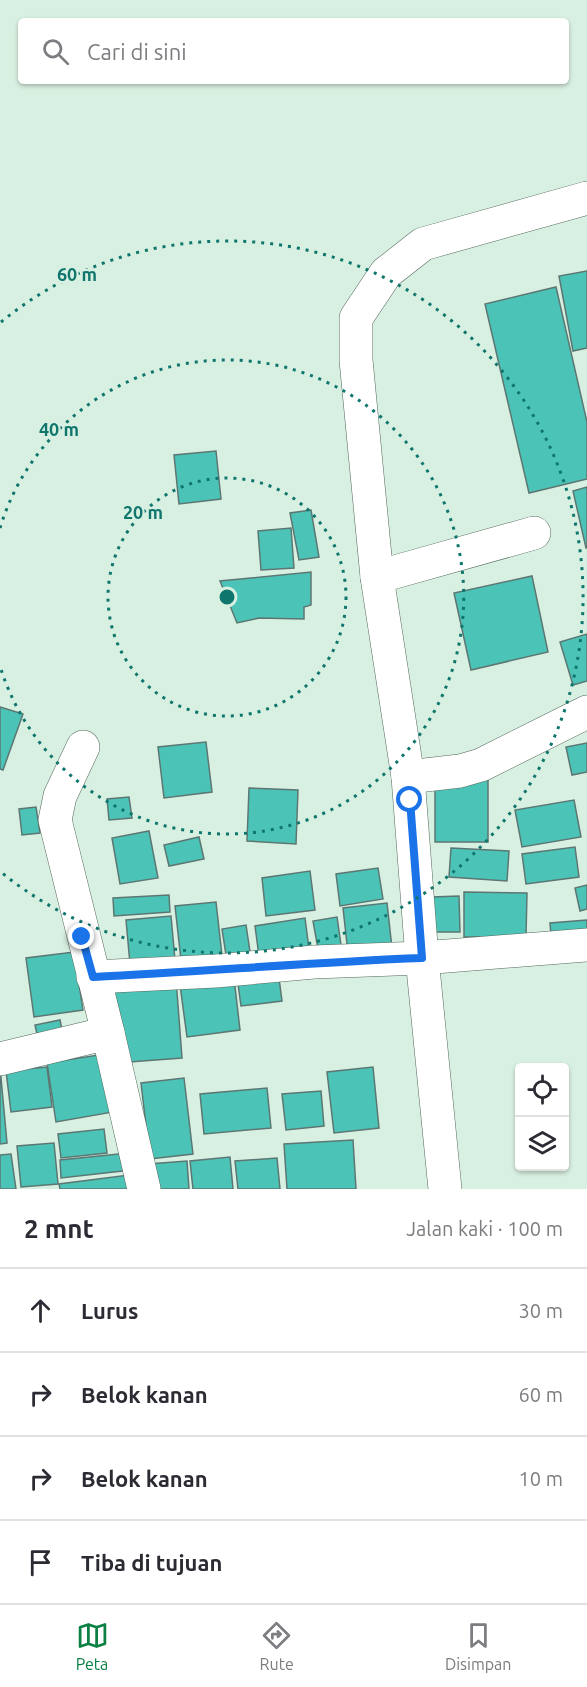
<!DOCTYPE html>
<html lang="id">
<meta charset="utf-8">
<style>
body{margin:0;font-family:Ubuntu,sans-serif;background:#f7f7f7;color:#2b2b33}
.controls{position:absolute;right:18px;bottom:18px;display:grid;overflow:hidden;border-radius:6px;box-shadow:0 2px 4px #0004}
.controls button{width:54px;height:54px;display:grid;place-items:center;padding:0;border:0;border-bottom:2px solid #e1e1e2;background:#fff;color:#2b2b33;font:30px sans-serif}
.stop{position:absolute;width:18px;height:18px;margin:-14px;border:4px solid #1a73e8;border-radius:50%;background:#fff}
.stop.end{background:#1a73e8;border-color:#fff;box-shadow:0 2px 6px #0008}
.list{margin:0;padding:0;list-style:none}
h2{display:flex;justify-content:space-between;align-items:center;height:78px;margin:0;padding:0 24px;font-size:26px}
h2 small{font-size:20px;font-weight:400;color:#7c7c81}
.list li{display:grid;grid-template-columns:39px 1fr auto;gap:18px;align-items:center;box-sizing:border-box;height:84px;padding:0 24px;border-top:2px solid #e1e1e2}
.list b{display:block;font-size:22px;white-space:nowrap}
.list em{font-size:20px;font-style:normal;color:#7c7c81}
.icon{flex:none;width:33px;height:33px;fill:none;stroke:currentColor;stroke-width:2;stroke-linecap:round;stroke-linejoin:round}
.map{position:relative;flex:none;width:587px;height:1189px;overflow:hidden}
.search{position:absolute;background:#fff;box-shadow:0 2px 4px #0004;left:18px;right:18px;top:18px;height:66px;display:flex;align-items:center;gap:15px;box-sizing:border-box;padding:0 21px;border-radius:6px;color:#7c7c81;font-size:22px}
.sheet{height:414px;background:#fff}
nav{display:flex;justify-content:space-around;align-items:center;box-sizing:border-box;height:84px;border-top:2px solid #e1e1e2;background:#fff;font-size:16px;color:#7c7c81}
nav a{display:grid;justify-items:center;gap:3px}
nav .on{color:#0b8043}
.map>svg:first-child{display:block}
.building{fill:#4bc4b7;stroke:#5c7773;stroke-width:1.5}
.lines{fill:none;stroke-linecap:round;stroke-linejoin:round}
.minor-casing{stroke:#53685c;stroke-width:34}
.minor{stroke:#fff;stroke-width:33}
.route{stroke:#1a73e8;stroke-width:8}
.ring{fill:none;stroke:#0f766e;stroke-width:3;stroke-dasharray:3 6}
.centre{fill:#0f766e;stroke:#d8f0e1;stroke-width:3}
.ring-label{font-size:18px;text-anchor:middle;font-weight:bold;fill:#0f766e;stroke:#d8f0e1;stroke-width:4.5;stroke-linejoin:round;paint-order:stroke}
</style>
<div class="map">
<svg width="587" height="1189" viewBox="0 0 587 1189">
<rect width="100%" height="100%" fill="#d8f0e1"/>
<g class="building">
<path d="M 587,271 L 587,348 L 573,351 L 559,276 Z"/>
<path d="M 556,287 L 587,422 L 587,479 L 529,493 L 485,304 Z"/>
<path d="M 216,451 L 221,499 L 179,504 L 174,455 Z"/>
<path d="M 587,487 L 587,548 L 586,548 L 573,491 Z"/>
<path d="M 311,510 L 319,557 L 299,560 L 290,513 Z"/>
<path d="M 291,528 L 294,568 L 261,570 L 258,531 Z"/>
<path d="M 311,572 L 311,605 L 304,607 L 304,619 L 259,618 L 237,623 L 220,581 Z"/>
<path d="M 532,576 L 548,652 L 471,670 L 454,593 Z"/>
<path d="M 587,634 L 587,681 L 573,685 L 560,642 Z"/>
<path d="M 0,707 L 23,714 L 3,770 L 0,769 Z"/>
<path d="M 206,742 L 212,792 L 164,798 L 158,747 Z"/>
<path d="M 587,743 L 587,772 L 572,775 L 566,747 Z"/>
<rect x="435" y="775" width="53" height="67"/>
<path d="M 249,788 L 298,790 L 296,844 L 247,841 Z"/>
<path d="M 129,797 L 132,818 L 109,820 L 107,799 Z"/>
<path d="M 574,800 L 581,837 L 522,847 L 515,810 Z"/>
<path d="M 36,807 L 40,833 L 22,835 L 19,809 Z"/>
<path d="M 149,831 L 158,878 L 120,884 L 112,838 Z"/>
<path d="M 199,837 L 204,859 L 169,866 L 164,845 Z"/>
<path d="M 575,847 L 579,877 L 526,884 L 522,854 Z"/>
<path d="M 451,848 L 509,851 L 507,881 L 449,877 Z"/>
<path d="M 378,868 L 383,899 L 340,906 L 336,874 Z"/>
<path d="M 310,871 L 315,910 L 266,916 L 262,878 Z"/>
<path d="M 587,885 L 587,909 L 580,911 L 575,888 Z"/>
<path d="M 464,892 L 527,893 L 526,937 L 464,937 Z"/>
<path d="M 169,895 L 170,912 L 114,916 L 113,898 Z"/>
<path d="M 459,896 L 460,932 L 432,932 L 431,897 Z"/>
<path d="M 216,902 L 223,964 L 182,969 L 175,906 Z"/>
<path d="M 387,903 L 392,948 L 348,953 L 343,908 Z"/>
<path d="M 171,916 L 175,960 L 130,964 L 126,920 Z"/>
<path d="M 337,917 L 341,945 L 318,949 L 313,921 Z"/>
<path d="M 305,918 L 310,957 L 260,964 L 255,926 Z"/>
<path d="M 587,920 L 587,932 L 551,935 L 550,923 Z"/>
<path d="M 246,925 L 252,965 L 228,968 L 222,929 Z"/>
<path d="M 74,952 L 83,1010 L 34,1017 L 26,958 Z"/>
<path d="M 234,978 L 240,1030 L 187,1037 L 180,985 Z"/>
<path d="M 279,978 L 282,1001 L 241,1006 L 238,984 Z"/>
<path d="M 176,979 L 182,1058 L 116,1063 L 109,984 Z"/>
<path d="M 60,1020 L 63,1035 L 38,1039 L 35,1025 Z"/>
<path d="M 105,1054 L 113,1112 L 56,1122 L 47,1063 Z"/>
<path d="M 0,1067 L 7,1143 L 0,1144 Z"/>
<path d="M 47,1067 L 52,1107 L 11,1112 L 6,1071 Z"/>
<path d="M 373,1067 L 379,1128 L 334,1133 L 327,1072 Z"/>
<path d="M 184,1078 L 193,1154 L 150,1159 L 141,1083 Z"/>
<path d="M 267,1088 L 271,1128 L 204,1134 L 200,1094 Z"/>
<path d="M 321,1091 L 324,1126 L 286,1130 L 282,1094 Z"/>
<path d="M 104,1129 L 107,1153 L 61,1158 L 58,1134 Z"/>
<path d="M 353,1140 L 356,1189 L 287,1189 L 284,1144 Z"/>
<path d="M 54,1143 L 58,1184 L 21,1187 L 17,1146 Z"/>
<path d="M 128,1153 L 131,1170 L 61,1178 L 60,1160 Z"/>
<path d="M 11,1154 L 16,1189 L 0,1189 L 0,1155 Z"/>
<path d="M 230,1157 L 233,1189 L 193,1189 L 190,1161 Z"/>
<path d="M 277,1158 L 280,1189 L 238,1189 L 235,1161 Z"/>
<path d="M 187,1161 L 189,1189 L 150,1189 L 148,1164 Z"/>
<path d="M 129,1175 L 130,1189 L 60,1189 L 59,1184 Z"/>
</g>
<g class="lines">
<defs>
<g id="minor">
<path d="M 377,577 L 534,533"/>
<path d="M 83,747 L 60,796 L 55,820 L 108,1033"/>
<path d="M 408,777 L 460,771 L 481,765 L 587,712"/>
<path d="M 93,977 L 216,971 L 314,962 L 422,958 L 587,945"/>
<path d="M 0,1059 L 108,1033 L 144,1189"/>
<path d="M 445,1189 L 422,958 L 408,777 L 377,577 L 356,360 L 356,318 L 386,273 L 423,244 L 587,198"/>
</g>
</defs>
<use href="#minor" class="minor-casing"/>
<use href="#minor" class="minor"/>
</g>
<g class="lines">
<path class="route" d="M 82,937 L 93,977 C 203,972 312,962 422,958 L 410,800"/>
</g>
<g class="ring">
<circle cx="227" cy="597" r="119"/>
<path d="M0 528A237 237 0 1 1 0 666"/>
<path d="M1 322A356 356 0 1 1 1 872"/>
</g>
<circle cx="227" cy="597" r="9" class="centre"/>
<g class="ring-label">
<text x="77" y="281">60 m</text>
<text x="59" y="436">40 m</text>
<text x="143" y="519">20 m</text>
</g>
</svg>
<div class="controls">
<button><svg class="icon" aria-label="locate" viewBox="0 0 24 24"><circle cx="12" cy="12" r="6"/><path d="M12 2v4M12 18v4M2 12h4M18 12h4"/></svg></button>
<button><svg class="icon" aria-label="layers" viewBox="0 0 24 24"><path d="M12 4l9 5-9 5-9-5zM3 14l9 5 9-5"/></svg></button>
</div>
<div class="stop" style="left:410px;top:800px"></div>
<div class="stop end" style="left:82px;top:937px"></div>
<div class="search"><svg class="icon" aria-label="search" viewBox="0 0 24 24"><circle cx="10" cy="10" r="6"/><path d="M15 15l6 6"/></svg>Cari di sini</div>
</div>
<section class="sheet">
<h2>2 mnt<small>Jalan kaki · 100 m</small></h2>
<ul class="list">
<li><svg class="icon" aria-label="ahead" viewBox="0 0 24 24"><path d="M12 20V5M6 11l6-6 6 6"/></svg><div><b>Lurus</b></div><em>30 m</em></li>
<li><svg class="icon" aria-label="right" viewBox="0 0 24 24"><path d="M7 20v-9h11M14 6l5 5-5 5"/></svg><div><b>Belok kanan</b></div><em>60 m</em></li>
<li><svg class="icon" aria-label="right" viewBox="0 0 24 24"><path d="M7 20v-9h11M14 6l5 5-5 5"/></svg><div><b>Belok kanan</b></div><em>10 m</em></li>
<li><svg class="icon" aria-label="arrive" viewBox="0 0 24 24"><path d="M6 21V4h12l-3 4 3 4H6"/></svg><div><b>Tiba di tujuan</b></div></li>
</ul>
</section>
<nav>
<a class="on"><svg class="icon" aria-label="map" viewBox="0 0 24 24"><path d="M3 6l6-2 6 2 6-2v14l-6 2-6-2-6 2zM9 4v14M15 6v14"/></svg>Peta</a>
<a><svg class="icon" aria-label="directions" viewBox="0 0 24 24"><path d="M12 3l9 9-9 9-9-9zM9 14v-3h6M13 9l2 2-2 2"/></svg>Rute</a>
<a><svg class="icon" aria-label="saved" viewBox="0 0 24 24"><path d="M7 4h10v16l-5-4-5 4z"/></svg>Disimpan</a>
</nav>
